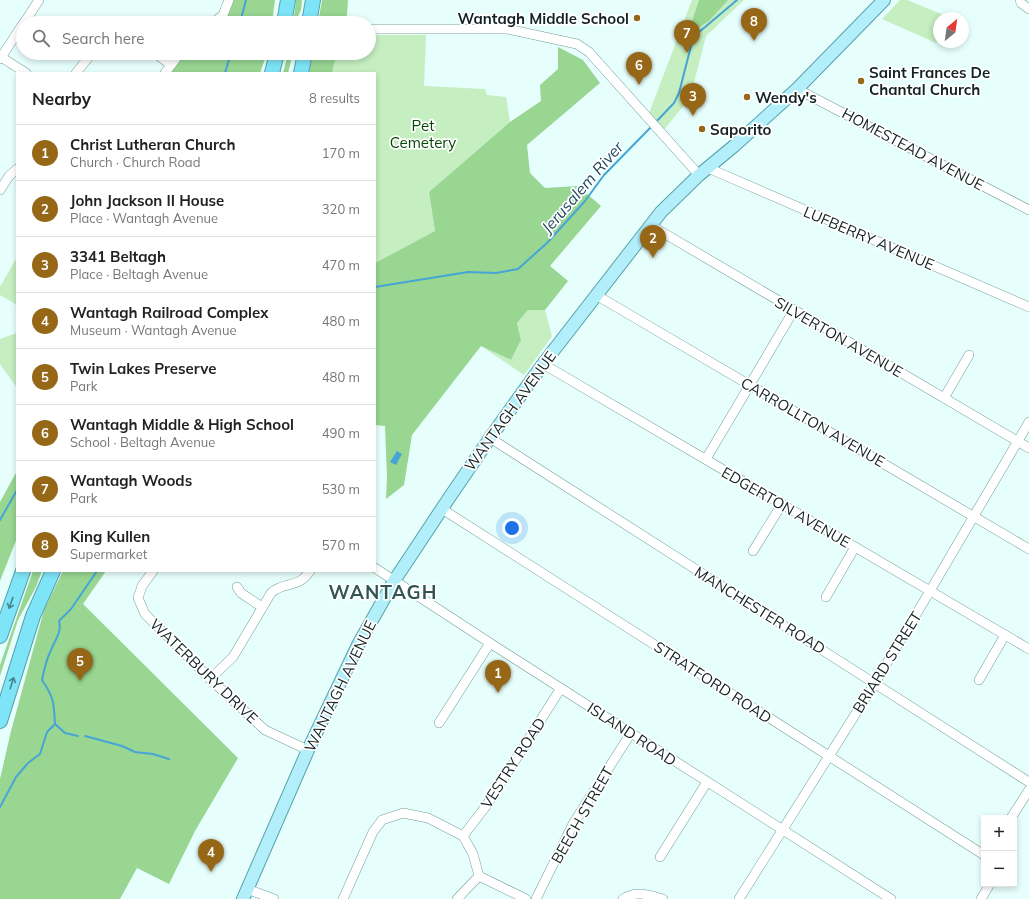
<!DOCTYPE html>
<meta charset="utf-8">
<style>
body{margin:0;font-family:Mulish,sans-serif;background:#f2f2f2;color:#222}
.controls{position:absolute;right:12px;bottom:12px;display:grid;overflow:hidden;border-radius:0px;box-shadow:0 2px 6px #0003}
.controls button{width:36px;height:36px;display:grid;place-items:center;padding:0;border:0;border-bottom:1px solid #e0e0e0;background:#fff;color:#222;font:20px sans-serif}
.compass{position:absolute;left:933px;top:12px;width:36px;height:36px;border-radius:50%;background:#fff;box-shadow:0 2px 6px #0003;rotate:29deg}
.you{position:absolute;left:512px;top:528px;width:14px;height:14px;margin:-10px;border:3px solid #fff;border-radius:50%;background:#1a73e8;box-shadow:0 0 0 6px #1a73e833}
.badge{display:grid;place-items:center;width:26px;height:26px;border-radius:50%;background:#976718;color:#fff;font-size:13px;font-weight:700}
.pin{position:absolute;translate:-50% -33px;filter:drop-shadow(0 1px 2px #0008)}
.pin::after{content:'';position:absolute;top:21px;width:14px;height:12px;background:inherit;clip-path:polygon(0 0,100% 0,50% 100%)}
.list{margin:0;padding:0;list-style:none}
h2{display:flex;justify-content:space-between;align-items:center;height:52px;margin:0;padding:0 16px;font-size:17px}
h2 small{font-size:13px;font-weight:400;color:#767676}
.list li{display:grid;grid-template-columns:26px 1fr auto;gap:12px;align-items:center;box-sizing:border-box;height:56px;padding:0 16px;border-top:1px solid #e0e0e0}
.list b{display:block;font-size:15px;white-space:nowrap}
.list p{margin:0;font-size:13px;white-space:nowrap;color:#767676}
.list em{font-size:13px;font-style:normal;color:#767676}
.icon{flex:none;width:22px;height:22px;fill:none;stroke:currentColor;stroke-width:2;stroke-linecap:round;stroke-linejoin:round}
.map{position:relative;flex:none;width:1029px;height:899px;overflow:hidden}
.search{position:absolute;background:#fff;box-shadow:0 2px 6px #0003;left:16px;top:16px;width:360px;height:44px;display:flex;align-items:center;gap:10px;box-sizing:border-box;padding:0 14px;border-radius:22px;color:#767676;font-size:15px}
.panel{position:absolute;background:#fff;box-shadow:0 2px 6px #0003;left:16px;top:72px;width:360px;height:500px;border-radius:0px}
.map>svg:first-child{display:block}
.green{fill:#c5eec1}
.forest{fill:#98d692}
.water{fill:#47a5d6}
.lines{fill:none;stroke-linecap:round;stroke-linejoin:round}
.stream{stroke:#47a5d6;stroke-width:2}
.minor-casing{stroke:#759d99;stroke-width:10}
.major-casing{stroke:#59a0ac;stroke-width:14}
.highway-casing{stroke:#59a0ac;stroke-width:16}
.minor{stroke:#fff;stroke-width:9}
.major{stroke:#b2effa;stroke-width:12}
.highway{stroke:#7ee4f7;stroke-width:14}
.oneway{stroke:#48848c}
.poi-dot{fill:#976718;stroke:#fff;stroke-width:1.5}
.labels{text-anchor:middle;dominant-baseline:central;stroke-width:3.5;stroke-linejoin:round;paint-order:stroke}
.poi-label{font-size:15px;font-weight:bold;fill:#132322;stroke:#fff;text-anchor:start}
.park-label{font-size:15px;fill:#054804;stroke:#fff}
.street-label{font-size:15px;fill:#132322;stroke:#fff}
.water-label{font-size:16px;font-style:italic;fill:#22495f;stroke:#fff}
.district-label{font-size:19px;font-weight:bold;letter-spacing:1px;fill:#305552;stroke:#fff}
</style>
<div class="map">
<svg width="1029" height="899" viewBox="0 0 1029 899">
<rect width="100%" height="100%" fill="#e6fffc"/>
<g class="green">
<path d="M 692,0 L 744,0 L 706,36 L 690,98 L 662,132 L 648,116 Z"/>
<path d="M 900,0 L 907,0 L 951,18 L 939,18 L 939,39 L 936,43 L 882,19 Z"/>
<path d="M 369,35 L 426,35 L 424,86 L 485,89 L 487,95 L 506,97 L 510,122 L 429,192 L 435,231 L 375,263 L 375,73 L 332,73 L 337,53 L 369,53 Z"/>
<path d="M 17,257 L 17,305 L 0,295 L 0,287 Z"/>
<path d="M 528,310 L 545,310 L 552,336 L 524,375 L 481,346 L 511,360 L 521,340 L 517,323 Z"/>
<path d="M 17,333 L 17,388 L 0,364 L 0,339 Z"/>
</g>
<g class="forest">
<path d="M 229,0 L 275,0 L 272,23 L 213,23 Z"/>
<path d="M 296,0 L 302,0 L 301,10 L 297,18 L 294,17 Z"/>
<path d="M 322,0 L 348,0 L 347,15 L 345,23 L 318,23 Z"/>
<path d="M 699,0 L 728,0 L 709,21 L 688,34 Z"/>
<path d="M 558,47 L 583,60 L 600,83 L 527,145 L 530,173 L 545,188 L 578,186 L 601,206 L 550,266 L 568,281 L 545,310 L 528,310 L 517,323 L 521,340 L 511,360 L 481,346 L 412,435 L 404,485 L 386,499 L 387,477 L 385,426 L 375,425 L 375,263 L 435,231 L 429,192 L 510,122 L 541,101 L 540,85 L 558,69 Z"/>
<path d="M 182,53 L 267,53 L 260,73 L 171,73 Z"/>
<path d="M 288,53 L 293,53 L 288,73 L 283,73 Z"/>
<path d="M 312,53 L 337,53 L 332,73 L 308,73 Z"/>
<path d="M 17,471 L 17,538 L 0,581 L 0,502 Z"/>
<path d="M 33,571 L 42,571 L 36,587 L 18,620 L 0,676 L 0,665 Z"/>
<path d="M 63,571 L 106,571 L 83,604 L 238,758 L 195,831 L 169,884 L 137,868 L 120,899 L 0,899 L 0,779 L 11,731 L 44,610 Z"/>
</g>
<path class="water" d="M 397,451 L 402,454 L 396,465 L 390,462 Z"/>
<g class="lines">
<g class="stream">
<path d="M 240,23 L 246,0"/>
<path d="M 225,73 L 231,53"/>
<path d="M 655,123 L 674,103 L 679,93 L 691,46 L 698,33 L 737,0"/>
<path d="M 375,287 L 468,272 L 496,273 L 518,269 L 547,243 L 585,201 L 604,175 L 652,126"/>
<path d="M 0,520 L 17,490"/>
<path d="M 55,724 L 65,733 L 78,736"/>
<path d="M 85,736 L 122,746 L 135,752 L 153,754 L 169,759"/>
<path d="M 0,807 L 16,777 L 28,763 L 40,754 L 47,732 L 55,724 C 54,704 54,697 42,680 C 44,670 46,660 51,650 C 55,640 62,632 59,621 L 71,609 L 97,571"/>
</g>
<defs>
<g id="minor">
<path d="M 1020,0 L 1021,3 L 1029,9"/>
<path d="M 24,23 L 39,0"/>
<path d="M 213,23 L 223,15 L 229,0"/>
<path d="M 369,29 L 507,29 L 577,44 L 589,52 L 699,175"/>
<path d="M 155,53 L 171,65"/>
<path d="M 1,57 L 26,73"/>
<path d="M 0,59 L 23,24"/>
<path d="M 76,73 L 92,53"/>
<path d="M 165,73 L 180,53"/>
<path d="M 797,89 L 1029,210"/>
<path d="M 708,168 L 1029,307"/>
<path d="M 0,190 L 9,176 L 17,169"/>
<path d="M 650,225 L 1029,448"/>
<path d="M 596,295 L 1029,549"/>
<path d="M 543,364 L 1029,649"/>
<path d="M 944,398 L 969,355"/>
<path d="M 490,438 L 1029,782"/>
<path d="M 706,459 L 794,310"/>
<path d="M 442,509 L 984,855"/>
<path d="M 753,551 L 782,504"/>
<path d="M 375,568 L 490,643 L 891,899"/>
<path d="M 153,571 L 142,586 L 138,598 L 145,614 L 210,679 L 265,730 L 308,750"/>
<path d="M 237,587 L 241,593 L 262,607"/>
<path d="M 826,597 L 855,547"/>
<path d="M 210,679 L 233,657 L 271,593 C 285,580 297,590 310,571"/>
<path d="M 979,680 L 1005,635"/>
<path d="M 439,723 L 490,643"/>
<path d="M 1011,818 L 1029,790"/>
<path d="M 463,836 L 486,806 L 561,688"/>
<path d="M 660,857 L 707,782"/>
<path d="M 479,876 L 526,899"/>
<path d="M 247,889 L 274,899"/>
<path d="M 343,899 L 373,832 L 382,820 L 403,813 L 428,818 L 463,836 L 473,854 L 479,876"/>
<path d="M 457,899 L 479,876"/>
<path d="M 536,899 L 573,824 L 631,733"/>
<path d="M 623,899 C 636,890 649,895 663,899"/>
<path d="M 739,899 L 875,683 L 930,591 L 1029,422"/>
<path d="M 981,899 L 990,884"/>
</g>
<path id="major" d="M 243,899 L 308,750 L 358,645 L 394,581 L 449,498 L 490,438 L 543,364 L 661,212 L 699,175 L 734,146 L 797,89 L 884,0"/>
<g id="highway">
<path d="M 284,23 L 288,0"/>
<path d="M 309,23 L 313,0"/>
<path d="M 272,73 L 277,53"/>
<path d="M 301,73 L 305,53"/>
<path d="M 0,636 L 23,571"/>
<path d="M 0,721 L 33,616 L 53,571"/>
</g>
</defs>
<use href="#minor" class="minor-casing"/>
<use href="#major" class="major-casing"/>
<use href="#highway" class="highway-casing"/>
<use href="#minor" class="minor"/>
<use href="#major" class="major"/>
<use href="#highway" class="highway"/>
</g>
<defs><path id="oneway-shaft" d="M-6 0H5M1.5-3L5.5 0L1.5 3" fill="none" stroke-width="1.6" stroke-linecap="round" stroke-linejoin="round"/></defs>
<g class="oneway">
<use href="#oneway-shaft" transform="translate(11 603) rotate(109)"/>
<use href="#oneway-shaft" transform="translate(12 683) rotate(-72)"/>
</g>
<g class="poi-dot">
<circle cx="637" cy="18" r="4"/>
<circle cx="861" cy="81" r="4"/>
<circle cx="747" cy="97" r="4"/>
<circle cx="702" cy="129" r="4"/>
</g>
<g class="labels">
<g class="poi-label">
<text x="629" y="18" text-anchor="end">Wantagh Middle School</text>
<text x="869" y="72">Saint Frances De<tspan x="869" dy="17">Chantal Church</tspan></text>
<text x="755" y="97">Wendy's</text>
<text x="710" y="129">Saporito</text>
</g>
<g class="park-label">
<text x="423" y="125">Pet<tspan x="423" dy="17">Cemetery</tspan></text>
</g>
<g class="street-label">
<text transform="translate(913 149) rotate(28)">HOMESTEAD AVENUE</text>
<text transform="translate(869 238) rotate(23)">LUFBERRY AVENUE</text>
<text transform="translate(839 337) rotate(30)">SILVERTON AVENUE</text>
<text transform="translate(510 411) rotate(-54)">WANTAGH AVENUE</text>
<text transform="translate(813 422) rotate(30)">CARROLLTON AVENUE</text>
<text transform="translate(786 507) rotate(30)">EDGERTON AVENUE</text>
<text transform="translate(760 610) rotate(32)">MANCHESTER ROAD</text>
<text transform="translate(887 662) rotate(-58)">BRIARD STREET</text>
<text transform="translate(204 671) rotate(44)">WATERBURY DRIVE</text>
<text transform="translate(713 682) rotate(33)">STRATFORD ROAD</text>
<text transform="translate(340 686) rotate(-64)">WANTAGH AVENUE</text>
<text transform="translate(632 734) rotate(33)">ISLAND ROAD</text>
<text transform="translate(513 763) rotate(-57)">VESTRY ROAD</text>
<text transform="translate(582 815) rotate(-60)">BEECH STREET</text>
</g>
<g class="water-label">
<text transform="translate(582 187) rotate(-49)">Jerusalem River</text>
</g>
<g class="district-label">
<text x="383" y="592">WANTAGH</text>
</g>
</g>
</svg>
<div class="controls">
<button>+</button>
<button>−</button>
</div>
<svg class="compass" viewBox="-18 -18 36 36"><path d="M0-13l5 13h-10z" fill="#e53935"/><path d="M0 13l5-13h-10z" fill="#767676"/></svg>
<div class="you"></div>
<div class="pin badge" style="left:498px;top:693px">1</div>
<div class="pin badge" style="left:653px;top:258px">2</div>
<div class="pin badge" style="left:693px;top:116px">3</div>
<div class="pin badge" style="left:211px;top:872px">4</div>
<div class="pin badge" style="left:80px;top:681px">5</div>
<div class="pin badge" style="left:639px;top:85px">6</div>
<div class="pin badge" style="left:687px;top:53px">7</div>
<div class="pin badge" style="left:754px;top:41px">8</div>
<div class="search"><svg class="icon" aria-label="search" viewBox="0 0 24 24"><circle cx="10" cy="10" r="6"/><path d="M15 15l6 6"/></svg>Search here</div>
<section class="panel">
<h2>Nearby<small>8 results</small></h2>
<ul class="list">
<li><span class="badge">1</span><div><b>Christ Lutheran Church</b><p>Church · Church Road</p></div><em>170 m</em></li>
<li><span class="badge">2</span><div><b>John Jackson II House</b><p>Place · Wantagh Avenue</p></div><em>320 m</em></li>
<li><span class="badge">3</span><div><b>3341 Beltagh</b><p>Place · Beltagh Avenue</p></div><em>470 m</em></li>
<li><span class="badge">4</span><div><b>Wantagh Railroad Complex</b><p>Museum · Wantagh Avenue</p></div><em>480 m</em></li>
<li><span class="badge">5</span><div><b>Twin Lakes Preserve</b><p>Park</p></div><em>480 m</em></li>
<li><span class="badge">6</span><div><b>Wantagh Middle &amp; High School</b><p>School · Beltagh Avenue</p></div><em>490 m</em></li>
<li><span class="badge">7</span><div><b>Wantagh Woods</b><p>Park</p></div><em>530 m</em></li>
<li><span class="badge">8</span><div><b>King Kullen</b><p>Supermarket</p></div><em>570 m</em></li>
</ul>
</section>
</div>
